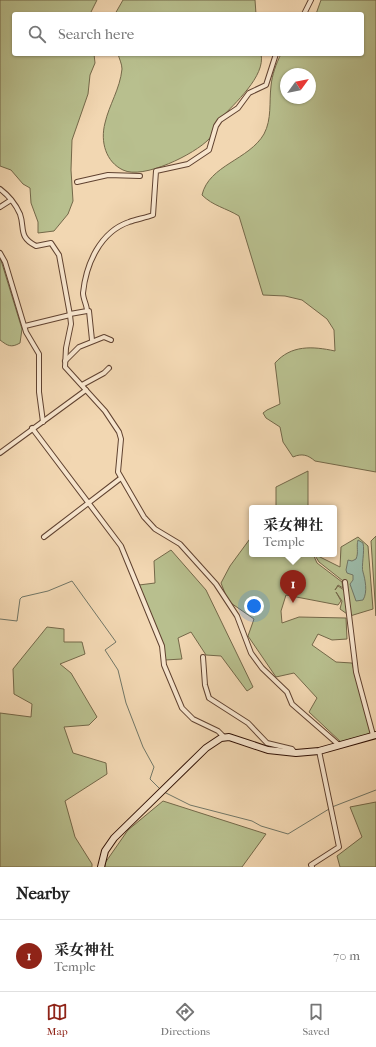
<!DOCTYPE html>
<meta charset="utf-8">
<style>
body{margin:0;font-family:"IM FELL French Canon","Noto Serif JP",serif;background:#f2f2f2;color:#222}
.compass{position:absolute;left:280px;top:68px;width:36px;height:36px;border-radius:50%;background:#fff;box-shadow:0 1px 3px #0004;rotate:57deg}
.you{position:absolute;left:254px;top:606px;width:14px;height:14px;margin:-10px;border:3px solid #fff;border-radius:50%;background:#1a73e8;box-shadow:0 0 0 6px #1a73e833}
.badge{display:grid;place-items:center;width:26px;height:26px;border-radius:50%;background:#8f2418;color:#fff;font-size:13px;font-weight:700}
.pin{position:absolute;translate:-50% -33px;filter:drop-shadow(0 1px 2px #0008)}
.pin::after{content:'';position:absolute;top:21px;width:14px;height:12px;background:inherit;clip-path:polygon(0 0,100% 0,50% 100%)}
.popup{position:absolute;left:249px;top:505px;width:88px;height:52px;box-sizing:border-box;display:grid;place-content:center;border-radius:4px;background:#fff;filter:drop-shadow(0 1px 3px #0005);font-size:13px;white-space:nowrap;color:#767676}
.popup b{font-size:15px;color:#222}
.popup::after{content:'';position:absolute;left:50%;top:100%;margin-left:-8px;border:8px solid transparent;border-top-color:#fff}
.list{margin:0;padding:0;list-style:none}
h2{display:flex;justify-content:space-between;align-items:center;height:52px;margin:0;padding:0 16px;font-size:17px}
h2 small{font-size:13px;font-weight:400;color:#767676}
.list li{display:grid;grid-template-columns:26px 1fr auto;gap:12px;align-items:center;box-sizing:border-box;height:72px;padding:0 16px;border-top:1px solid #e0e0e0}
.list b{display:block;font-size:15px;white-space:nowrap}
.list p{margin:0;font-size:13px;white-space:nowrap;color:#767676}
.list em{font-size:13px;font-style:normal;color:#767676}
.icon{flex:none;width:22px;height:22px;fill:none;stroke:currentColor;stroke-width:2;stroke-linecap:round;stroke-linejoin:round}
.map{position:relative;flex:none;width:376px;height:867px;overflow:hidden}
.search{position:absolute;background:#fff;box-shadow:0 1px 3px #0004;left:12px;right:12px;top:12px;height:44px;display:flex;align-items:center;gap:10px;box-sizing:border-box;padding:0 14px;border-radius:4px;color:#767676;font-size:15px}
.sheet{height:124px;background:#fff}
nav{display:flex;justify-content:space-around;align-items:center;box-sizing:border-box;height:56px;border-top:1px solid #e0e0e0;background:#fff;font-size:11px;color:#767676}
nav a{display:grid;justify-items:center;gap:2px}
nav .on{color:#8f2418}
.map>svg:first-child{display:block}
.green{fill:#b8bf8e;stroke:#746849;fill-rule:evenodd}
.water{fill:#9cbaa8;stroke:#717666}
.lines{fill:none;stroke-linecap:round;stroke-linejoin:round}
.stream{stroke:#717666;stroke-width:1}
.street-casing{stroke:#604230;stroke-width:6}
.secondary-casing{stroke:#301004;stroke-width:8}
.street{stroke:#f7e5cd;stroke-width:4}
.secondary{stroke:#f7e5cd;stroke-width:6}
</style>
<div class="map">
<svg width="376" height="867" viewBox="0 0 376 867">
<rect width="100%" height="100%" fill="#f2d7b2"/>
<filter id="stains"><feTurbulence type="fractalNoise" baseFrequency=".005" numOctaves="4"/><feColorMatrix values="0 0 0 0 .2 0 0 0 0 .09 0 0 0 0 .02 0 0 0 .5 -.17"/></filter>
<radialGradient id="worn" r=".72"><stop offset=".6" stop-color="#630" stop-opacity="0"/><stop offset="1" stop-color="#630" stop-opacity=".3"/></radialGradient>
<g class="green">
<path d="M 0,0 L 97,0 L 90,14 L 14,14 L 14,54 L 94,54 L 95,63 L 90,75 L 88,94 L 72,140 L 71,170 L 73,201 L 68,214 L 54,231 L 38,233 L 38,222 L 31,203 L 30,188 L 23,184 L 11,170 L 0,166 Z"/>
<path d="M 123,0 L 255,0 L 256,14 L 115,14 Z"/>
<path d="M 321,0 L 376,0 L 376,472 L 315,461 C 308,455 302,453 293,457 L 283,442 L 280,427 L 266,418 L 263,413 L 267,410 L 280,404 L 275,363 C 291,345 312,346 335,351 L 334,330 L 327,319 L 302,300 L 285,296 L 263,295 L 239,216 C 226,208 213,206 202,195 C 209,165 249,160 264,134 C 272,119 269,102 271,86 C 272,75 276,64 281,54 L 362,54 L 362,14 L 316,14 ZM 286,74 L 310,74 L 310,98 L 286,98 Z"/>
<path d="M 118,54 L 261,54 C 266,76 234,104 221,118 C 215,124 215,133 209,139 C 195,154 143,180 123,170 C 106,162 100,142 105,123 C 109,105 120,89 122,69 C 122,64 119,58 118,54 Z"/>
<path d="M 0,257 L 22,329 L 20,343 C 11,348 8,346 0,340 Z"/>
<path d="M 308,471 L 308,508 L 276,508 L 276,487 Z"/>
<path d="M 252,536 L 252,554 L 313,554 L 317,563 L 342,582 L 343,588 L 338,585 L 335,590 L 338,586 L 344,590 L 343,581 L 319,562 L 314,554 L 340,567 L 341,547 L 358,537 L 368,546 L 373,609 L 350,616 L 340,609 L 342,601 L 336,592 L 341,601 L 338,605 L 286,595 L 281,611 L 282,623 L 299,617 L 346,618 L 347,639 L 332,640 L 318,634 L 312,645 L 336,662 L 352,663 L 371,733 L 343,744 L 309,712 L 317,698 L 294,673 L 276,677 L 248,636 L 254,619 L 228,601 L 221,583 L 230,566 Z"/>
<path d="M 376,536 L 376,616 L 371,541 Z"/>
<path d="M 171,550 L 206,590 L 253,687 L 247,691 L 221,656 L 206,655 L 191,632 L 178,638 L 182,659 L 165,660 L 139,585 L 155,583 L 154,561 Z"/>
<path d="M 47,627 L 64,629 L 64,642 L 82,642 L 85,654 L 60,664 L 71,673 L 97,717 L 89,725 L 64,727 L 73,753 L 106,763 L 107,774 L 65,801 L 75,837 L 92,864 L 92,867 L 0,867 L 0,713 L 31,717 L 32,704 L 14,694 L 13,669 Z"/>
<path d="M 163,801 L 266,834 L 242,867 L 105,867 L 105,863 L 128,830 Z"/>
<path d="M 376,802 L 376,867 L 340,867 L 337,856 L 362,837 L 350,807 Z"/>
</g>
<path class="water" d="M 358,540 L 363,543 C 365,551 361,567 363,572 C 365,579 368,592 363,600 L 356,601 L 350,584 L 353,580 L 353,575 L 347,573 L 346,570 L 348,560 L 352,561 L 356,559 C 359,552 356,547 358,540 Z"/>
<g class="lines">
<g class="stream">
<path d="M 0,619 L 17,621 L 20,599 L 22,597 L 48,591 L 72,581 L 116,642 L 105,650 L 118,670 L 126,703 L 143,747 L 154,767 L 150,779 L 160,789"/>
<path d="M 164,792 L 190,805 L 252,821 L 261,826 L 288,834 L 329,809"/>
<path d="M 332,807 L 376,790"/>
</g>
<defs>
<g id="street">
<path d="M 304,14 L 311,0"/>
<path d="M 77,182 L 108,175 L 140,176"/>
<path d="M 0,189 C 8,195 16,205 20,214 C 25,228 18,237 36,246 L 51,243 L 59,255 L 70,315 L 71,324 L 66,348 L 65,367 L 105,411 L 119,432 L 121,439 L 118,472 L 144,517 L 155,529 L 180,544 L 216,584 L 237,616 L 251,653 L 262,668 L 287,692 L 292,704 L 339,745"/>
<path d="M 0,207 L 11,200"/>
<path d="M 0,253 L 5,262 L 26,332 L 39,354 L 39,392 L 43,422"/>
<path d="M 89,311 L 92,340"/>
<path d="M 70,314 L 87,311 C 87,305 83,299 83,293 C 86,264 100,232 129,222 C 137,219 145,218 153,215 L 156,171 L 188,164 L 209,150 L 216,126 L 220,120 L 238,108 L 249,93 L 266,85 L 276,54"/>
<path d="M 25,326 L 70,315"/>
<path d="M 65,361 L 79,347 L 104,337 L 111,340"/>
<path d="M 82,385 L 104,373 L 109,368"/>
<path d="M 32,428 L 121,546 L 162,646 L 164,665 L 182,708 L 193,719 L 218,731 L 224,737"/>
<path d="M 0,453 L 86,390"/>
<path d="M 44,537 L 121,478"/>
<path d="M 345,582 L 356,672 L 373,735"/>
<path d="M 203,657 L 205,685 L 209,698 L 248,723 L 267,743 L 292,749 L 295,753"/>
<path d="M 312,867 L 311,865 L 339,847 L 319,751"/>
</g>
<path id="secondary" d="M 101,867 L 105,851 L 114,838 L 206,748 L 221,738 L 229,737 L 268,750 L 296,753 L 319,751 L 376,735"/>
</defs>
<use href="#street" class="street-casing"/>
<use href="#secondary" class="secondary-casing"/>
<use href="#street" class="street"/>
<use href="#secondary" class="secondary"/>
</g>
<rect width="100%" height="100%" filter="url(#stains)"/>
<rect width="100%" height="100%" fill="url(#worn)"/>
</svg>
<svg class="compass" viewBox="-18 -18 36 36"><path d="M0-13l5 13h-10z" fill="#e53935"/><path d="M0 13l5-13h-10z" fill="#767676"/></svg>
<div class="you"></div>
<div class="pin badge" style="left:293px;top:603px">1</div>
<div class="popup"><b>采女神社</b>Temple</div>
<div class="search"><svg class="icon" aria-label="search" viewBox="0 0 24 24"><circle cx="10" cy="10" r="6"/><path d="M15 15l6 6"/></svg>Search here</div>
</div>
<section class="sheet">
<h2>Nearby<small></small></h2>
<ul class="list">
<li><span class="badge">1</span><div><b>采女神社</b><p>Temple</p></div><em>70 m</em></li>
</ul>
</section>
<nav>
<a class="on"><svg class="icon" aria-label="map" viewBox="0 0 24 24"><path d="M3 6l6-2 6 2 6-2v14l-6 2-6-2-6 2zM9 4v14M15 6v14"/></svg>Map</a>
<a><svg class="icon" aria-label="directions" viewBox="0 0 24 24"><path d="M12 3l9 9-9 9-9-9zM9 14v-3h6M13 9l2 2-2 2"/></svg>Directions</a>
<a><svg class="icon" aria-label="saved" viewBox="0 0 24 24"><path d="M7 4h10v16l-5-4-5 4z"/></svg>Saved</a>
</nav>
